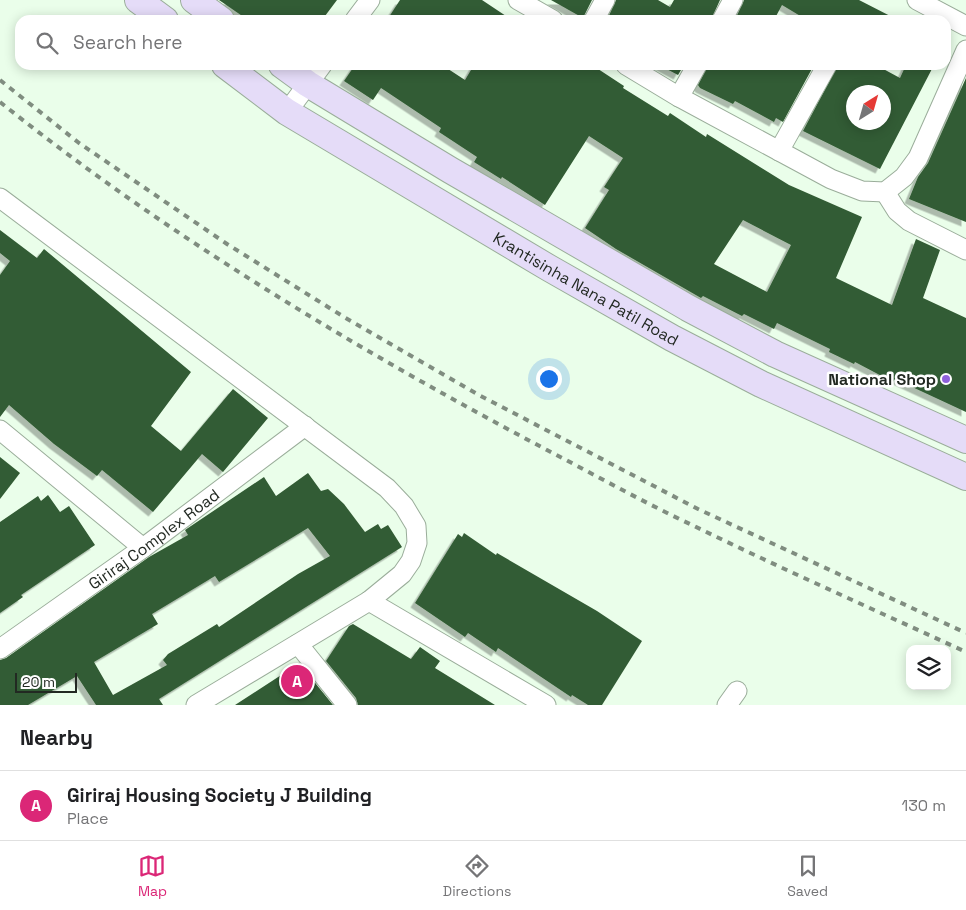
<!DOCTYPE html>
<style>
body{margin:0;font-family:"Space Grotesk",sans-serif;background:#f6f6f6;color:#202124}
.controls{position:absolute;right:15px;bottom:15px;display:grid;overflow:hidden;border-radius:10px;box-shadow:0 2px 12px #0003}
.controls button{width:45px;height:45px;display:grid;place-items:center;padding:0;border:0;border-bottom:1px solid #e0e0e0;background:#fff;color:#202124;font:25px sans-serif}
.compass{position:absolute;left:846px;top:85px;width:45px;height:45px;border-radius:50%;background:#fff;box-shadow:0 2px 12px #0003;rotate:37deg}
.scale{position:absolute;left:15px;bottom:12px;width:62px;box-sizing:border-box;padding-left:5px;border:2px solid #222922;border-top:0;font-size:14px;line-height:18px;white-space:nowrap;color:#222922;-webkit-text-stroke:4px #fff;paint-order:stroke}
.you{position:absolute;left:548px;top:378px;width:18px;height:18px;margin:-12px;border:4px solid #fff;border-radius:50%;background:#1a73e8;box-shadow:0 0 0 8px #1a73e833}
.badge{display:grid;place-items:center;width:32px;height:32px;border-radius:50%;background:#db2777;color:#fff;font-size:16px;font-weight:700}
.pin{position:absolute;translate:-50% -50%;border:2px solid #fff;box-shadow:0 1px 5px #0006}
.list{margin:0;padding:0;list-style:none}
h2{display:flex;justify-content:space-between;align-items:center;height:65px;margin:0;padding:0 20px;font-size:21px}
h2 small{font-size:16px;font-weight:400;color:#757577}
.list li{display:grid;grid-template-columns:32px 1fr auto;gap:15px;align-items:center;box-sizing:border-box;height:70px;padding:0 20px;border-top:1px solid #e0e0e0}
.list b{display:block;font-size:19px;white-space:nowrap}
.list p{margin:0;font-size:16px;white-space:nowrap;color:#757577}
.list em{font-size:16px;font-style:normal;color:#757577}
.icon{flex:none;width:28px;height:28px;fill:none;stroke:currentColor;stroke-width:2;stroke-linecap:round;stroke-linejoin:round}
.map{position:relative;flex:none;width:966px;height:705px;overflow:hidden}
.search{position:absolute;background:#fff;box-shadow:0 2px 12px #0003;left:15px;right:15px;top:15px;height:55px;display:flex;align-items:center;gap:12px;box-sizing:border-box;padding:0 18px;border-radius:15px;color:#757577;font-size:19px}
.sheet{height:135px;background:#fff}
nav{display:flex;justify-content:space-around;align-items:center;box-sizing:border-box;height:70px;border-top:1px solid #e0e0e0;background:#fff;font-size:14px;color:#757577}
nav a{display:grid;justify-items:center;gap:2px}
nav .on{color:#db2777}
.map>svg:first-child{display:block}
.building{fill:#335b34;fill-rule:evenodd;filter:url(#shadow)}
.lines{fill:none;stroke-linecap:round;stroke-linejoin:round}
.street-casing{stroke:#9aad9a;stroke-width:21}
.secondary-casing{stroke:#9aad9a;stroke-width:28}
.street{stroke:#fff;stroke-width:19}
.secondary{stroke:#e5dcf8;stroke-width:26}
.rail{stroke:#808d80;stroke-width:4;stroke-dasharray:6 6;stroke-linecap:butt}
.poi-dot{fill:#8f61db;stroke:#fff;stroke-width:2}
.labels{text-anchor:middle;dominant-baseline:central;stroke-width:5;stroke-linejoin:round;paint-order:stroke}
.street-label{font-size:16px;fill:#222922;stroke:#fff}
.poi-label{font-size:16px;font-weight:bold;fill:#222922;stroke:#fff;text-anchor:end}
</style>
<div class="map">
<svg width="966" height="705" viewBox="0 0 966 705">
<defs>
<filter id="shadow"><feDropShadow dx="-4.5" dy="4.5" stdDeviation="0" flood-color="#0004"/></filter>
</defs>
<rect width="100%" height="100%" fill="#eafeea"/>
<g class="building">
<path d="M 219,0 L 337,0 L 322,20 L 248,20 Z"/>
<path d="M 400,0 L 482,0 L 512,20 L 387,20 Z"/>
<path d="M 551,0 L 592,0 L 583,18 Z"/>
<path d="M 616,0 L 658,0 L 670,7 L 674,0 L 720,0 L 711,20 L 607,20 Z"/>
<path d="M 744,0 L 859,0 L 898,20 L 807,20 L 782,5 L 774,20 L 735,20 Z"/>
<path d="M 355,65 L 442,65 L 465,80 L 474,65 L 592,65 L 624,86 L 623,88 L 668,116 L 670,113 L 706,137 L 707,134 L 789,185 L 862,217 L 836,278 L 892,305 L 916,239 L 940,250 L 923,298 L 966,318 L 966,412 L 895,379 L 893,382 L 855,362 L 854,364 L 829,352 L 830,349 L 777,323 L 774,329 L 744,314 L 742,316 L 703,296 L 701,298 L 616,249 L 585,228 L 609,190 L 604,187 L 623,158 L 589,136 L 545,205 L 502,177 L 501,179 L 474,162 L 477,157 L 439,132 L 441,128 L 381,88 L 373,100 L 344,81 ZM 743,220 L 791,245 L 767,292 L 714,264 Z"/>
<path d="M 659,65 L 684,65 L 678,75 Z"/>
<path d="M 708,65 L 814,65 L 783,122 L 776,118 L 774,122 L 735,101 L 733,104 L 700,88 L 698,85 Z"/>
<path d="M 838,65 L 876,65 L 900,78 L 906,65 L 934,65 L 880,169 L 803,131 ZM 854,92 L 884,92 L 884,122 L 854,122 Z"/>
<path d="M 966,78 L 966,222 L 909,199 L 918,177 L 928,163 Z"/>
<path d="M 0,230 L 37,258 L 44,249 L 191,372 L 151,426 L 181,451 L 233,389 L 268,418 L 223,472 L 202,454 L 153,512 L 102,470 L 97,476 L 54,444 L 9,405 L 0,417 L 0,275 L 10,261 L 0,253 Z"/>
<path d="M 0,457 L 20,473 L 0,499 Z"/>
<path d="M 308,473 L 321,491 L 328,489 L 344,504 L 365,532 L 378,524 L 381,529 L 388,525 L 402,547 L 159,699 L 163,705 L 96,705 L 77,676 L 28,705 L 0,705 L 0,660 L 6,658 L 149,557 L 188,535 L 185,530 L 264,477 L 276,496 ZM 308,528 L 330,556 L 298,574 L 219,627 L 217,624 L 168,654 L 163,660 L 167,665 L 113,695 L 94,662 L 158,624 L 152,614 L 215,576 L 219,582 Z"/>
<path d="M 48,495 L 60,512 L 69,506 L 95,545 L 21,595 L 23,597 L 0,613 L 0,522 L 38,496 L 41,501 Z"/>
<path d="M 464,533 L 496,555 L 497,553 L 597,611 L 642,641 L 602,705 L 588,705 L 572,695 L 571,697 L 498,648 L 496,652 L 468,633 L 465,637 L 415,603 L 458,534 L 462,537 Z"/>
<path d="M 353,624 L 411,659 L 420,647 L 440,661 L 435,668 L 495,705 L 358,705 L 356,698 L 326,661 L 349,626 Z"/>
<path d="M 299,663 L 333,705 L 235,705 L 295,666 Z"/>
</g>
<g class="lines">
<defs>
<g id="street">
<path d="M 518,0 L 553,20"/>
<path d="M 917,0 L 966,26"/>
<path d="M 355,20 L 370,0"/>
<path d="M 594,20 L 605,0"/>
<path d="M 722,20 L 733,0"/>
<path d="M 626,65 L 679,97 L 831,179 L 862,191 L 885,192 L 904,177 L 918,158 L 966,50"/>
<path d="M 679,97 L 697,65"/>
<path d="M 287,112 L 322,65"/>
<path d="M 779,151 L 827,65"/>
<path d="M 885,192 L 897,211 L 909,221 L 966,250"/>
<path d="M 0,198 L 387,488 L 404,506 L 416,526 L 417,543 L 411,561 L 402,574 L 369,601 L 196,705"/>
<path d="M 0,430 L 143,548"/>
<path d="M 369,601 L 546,705"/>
<path d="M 298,644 L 347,705"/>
<path id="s1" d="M 0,649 L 143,548 L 305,426"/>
<path d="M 727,705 L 737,691"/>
</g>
<g id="secondary">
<path d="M 138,0 L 165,20"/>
<path d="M 194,0 L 221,20"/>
<path id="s2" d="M 225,65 L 287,112 L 549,268 L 672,338 L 761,384 L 966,477"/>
<path d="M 282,65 L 308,84 L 450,170 L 688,308 L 775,354 L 966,440"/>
</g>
</defs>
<use href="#street" class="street-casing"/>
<use href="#secondary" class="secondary-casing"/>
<use href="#street" class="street"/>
<use href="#secondary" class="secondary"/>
<g class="rail">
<path d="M 0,80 L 79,143 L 227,244 L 344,317 L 477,394 L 698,509 L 966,633"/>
<path d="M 0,102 C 169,237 356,349 547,450 C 595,475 643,502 692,525 C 782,569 875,610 966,652"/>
</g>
</g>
<circle class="poi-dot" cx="946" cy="379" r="5"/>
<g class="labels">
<g class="street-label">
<text stroke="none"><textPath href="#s2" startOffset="425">Krantisinha Nana Patil Road</textPath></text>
<text stroke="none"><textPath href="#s1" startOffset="189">Giriraj Complex Road</textPath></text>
</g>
<g class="poi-label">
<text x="936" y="379">National Shop</text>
</g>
</g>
</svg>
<div class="controls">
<button><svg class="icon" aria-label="layers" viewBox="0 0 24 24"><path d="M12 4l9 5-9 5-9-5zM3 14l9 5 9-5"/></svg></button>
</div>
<svg class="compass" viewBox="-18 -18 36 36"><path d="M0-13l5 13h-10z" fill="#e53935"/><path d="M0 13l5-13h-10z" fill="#757577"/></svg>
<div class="scale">20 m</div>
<div class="you"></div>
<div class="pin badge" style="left:297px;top:681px">A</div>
<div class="search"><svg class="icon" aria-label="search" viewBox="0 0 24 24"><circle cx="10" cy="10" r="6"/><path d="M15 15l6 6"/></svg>Search here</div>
</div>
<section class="sheet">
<h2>Nearby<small></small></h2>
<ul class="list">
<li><span class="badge">A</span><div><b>Giriraj Housing Society J Building</b><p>Place</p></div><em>130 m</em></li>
</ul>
</section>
<nav>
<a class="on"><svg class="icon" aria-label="map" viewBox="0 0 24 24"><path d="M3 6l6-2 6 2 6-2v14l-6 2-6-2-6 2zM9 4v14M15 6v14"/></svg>Map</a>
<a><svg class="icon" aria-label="directions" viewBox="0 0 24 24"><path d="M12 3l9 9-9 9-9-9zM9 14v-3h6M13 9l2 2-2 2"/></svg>Directions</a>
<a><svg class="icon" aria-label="saved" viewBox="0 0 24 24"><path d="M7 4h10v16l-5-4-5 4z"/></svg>Saved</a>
</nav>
